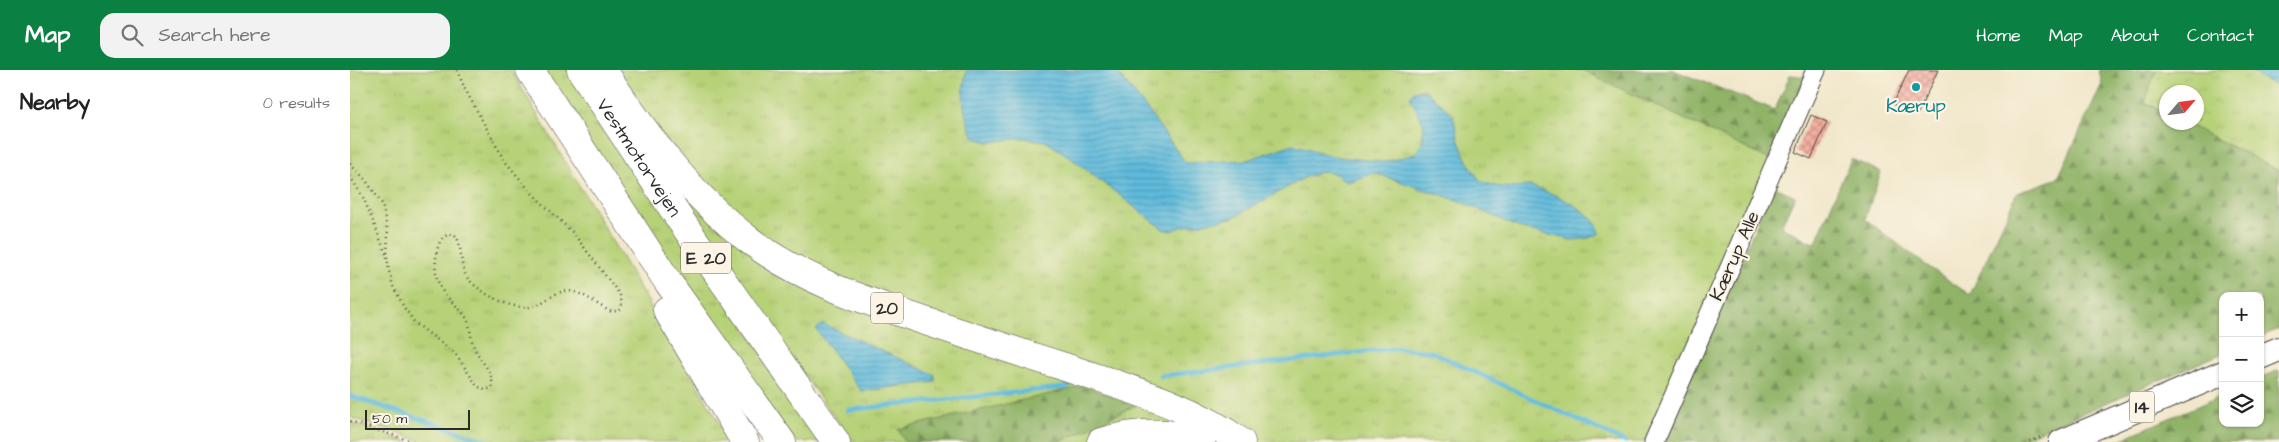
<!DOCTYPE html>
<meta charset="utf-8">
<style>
body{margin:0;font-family:"Architects Daughter",sans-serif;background:#f2f2f2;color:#222}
.controls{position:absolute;right:15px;bottom:15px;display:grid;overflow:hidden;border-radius:10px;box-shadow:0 1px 4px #0004}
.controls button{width:45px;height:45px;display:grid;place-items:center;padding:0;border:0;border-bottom:1px solid #e0e0e0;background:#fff;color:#222;font:25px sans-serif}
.compass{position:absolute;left:1809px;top:15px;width:45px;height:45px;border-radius:50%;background:#fff;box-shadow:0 1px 4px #0004;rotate:62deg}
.scale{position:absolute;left:15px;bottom:12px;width:105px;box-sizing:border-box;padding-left:5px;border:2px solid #2b2b2b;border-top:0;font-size:14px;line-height:18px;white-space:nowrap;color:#2b2b2b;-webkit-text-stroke:4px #fcf5e5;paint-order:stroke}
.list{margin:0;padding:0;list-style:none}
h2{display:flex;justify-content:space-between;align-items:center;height:65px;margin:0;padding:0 20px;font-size:21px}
h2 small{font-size:16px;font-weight:400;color:#767676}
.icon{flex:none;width:28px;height:28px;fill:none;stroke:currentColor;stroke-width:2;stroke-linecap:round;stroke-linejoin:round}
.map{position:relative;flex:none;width:1929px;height:372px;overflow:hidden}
header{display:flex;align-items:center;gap:30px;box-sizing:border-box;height:70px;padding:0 25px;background:#0b8043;color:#fff}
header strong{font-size:24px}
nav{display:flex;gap:28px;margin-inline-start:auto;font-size:18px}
.search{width:350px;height:45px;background:#f2f2f2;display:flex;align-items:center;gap:12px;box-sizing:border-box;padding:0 18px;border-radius:15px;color:#767676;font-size:19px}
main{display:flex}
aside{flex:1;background:#fff}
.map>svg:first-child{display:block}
.grass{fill:url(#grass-tufts);stroke:#707e51}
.forest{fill:url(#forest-firs);stroke:#5e6f4a}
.water{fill:url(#water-rules);stroke:#447284}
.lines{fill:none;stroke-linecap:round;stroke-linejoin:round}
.stream{stroke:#5ebadc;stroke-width:4.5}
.building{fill:url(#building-cross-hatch)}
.minor-casing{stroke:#494743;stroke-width:21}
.major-casing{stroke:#494743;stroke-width:26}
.highway-casing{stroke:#494743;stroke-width:29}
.path{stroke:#494743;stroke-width:2.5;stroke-dasharray:1 4;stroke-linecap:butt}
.minor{stroke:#fff;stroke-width:19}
.major{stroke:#fff;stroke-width:24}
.highway{stroke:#fff;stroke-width:28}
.culture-dot{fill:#0f9aa8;stroke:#fcf5e5;stroke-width:2}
.labels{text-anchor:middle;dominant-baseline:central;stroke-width:4.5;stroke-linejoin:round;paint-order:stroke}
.shield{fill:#fcf5e5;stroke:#6a6863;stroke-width:1}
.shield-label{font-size:18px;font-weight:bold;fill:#2b2b2b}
.culture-label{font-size:19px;fill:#0d838f;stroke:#fcf5e5}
.street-label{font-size:19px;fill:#2b2b2b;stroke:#fcf5e5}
</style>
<header>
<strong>Map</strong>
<div class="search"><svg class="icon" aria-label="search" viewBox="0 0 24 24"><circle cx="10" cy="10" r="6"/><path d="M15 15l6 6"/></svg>Search here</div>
<nav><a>Home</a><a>Map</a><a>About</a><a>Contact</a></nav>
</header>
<main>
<aside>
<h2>Nearby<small>0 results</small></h2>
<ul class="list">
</ul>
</aside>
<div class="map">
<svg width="1929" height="372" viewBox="0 0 1929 372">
<defs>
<pattern id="grass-tufts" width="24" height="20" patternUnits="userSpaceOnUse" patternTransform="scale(1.25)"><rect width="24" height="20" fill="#b6d177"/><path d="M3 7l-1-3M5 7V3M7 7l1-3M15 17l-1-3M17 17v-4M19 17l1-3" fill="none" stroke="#9db467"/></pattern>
<pattern id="forest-firs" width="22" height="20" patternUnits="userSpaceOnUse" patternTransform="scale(1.25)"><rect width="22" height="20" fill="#90b368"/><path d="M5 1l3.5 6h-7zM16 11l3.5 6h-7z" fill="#769256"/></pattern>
<pattern id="water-rules" width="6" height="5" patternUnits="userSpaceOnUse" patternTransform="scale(1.25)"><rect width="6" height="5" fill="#5ebadc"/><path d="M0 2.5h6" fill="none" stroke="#4e97b3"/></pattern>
<pattern id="building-cross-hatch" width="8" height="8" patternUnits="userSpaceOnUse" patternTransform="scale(1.25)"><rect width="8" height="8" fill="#f5b0a2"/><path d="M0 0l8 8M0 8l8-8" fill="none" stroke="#c78f84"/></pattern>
</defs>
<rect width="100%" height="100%" fill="#fcf5e5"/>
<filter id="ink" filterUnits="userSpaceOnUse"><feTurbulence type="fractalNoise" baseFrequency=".02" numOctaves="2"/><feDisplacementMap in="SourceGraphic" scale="10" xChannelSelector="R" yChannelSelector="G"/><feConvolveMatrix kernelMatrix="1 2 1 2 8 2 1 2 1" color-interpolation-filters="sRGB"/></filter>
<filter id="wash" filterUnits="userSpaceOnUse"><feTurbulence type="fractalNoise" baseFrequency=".0096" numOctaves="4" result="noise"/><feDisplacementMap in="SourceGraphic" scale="20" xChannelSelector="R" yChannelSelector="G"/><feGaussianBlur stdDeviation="1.12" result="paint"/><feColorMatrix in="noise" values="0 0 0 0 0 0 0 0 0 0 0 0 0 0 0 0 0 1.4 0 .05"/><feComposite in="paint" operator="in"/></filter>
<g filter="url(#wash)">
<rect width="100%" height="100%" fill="#f1e7cb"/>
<g class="grass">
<path d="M 0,0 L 161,0 L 381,372 L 74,372 L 0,347 Z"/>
<path d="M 191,0 L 219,0 L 473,372 L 442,372 Z"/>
<path d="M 267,0 L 1232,0 L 1423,91 L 1323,318 L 1294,372 L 908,372 L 869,345 L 511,218 L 434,181 L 374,138 L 320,78 Z"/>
<path d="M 1806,0 L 1929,0 L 1929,101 L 1835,53 L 1846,52 L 1846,22 L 1816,22 L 1816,43 L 1795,32 Z"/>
<path d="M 306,90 L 410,184 L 799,332 L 849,364 L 738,372 L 503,372 L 414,251 Z"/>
<path d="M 1,352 L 58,372 L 0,372 Z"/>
</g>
<g class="forest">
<path d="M 1232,0 L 1323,0 L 1425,40 L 1440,5 L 1457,7 L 1418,89 Z"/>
<path d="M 1749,0 L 1806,0 L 1795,32 L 1816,43 L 1816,52 L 1835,53 L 1929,101 L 1929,259 L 1910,267 L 1910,226 L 1873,226 L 1873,283 L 1665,372 L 1313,372 L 1423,116 L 1445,126 L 1431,156 L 1465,174 L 1501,89 L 1531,102 L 1515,149 L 1573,193 L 1620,225 L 1667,123 L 1708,108 L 1752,14 Z"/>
<path d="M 1929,300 L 1929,372 L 1764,372 L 1873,325 L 1873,353 L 1910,353 L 1910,308 Z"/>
<path d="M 734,316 L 786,335 L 710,372 L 555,372 L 548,359 Z"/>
</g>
<g class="water">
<path d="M 617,0 L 765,0 L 793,34 L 836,93 L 897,90 L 943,74 L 982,86 L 1034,92 L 1065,84 L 1072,74 L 1074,55 L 1060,27 L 1064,21 L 1075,20 L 1103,45 L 1109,71 L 1116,89 L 1130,111 L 1145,116 L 1161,118 L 1180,116 L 1205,125 L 1223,134 L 1237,144 L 1247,155 L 1249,164 L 1239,168 L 1222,170 L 1172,159 L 1110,131 L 1024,103 L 997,112 L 986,104 L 974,101 L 956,107 L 882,148 L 831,157 L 821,161 L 813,159 L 717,85 L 695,71 L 674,68 L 639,72 L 624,68 C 613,44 610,25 617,0 Z"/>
<path d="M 1898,0 L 1929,0 L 1929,18 Z"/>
<path d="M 473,254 L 585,305 L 585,312 L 511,321 L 466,259 Z"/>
</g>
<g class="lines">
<g class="stream">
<path d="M 810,306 L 1047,278 L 1082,282 L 1275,372"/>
<path d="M 0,326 L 140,372"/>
<path d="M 497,340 L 718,317"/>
</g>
</g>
<g id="blocks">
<g class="building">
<path d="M 1559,0 L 1588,0 L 1567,45 L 1543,34 Z"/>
<path d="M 1461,45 L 1477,52 L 1461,89 L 1445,82 Z"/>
</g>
</g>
</g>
<g filter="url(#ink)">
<use href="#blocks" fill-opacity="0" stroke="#494743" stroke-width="1"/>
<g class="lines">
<defs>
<path id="minor" d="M 1304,372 L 1466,0"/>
<g id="major">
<path d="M 1910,287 L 1929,279"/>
<path d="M 1711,372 L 1873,303"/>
</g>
<g id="highway">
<path d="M 180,0 L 318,212 L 432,372"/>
<path id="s1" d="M 231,0 L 331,151 L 486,372"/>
<path d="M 253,0 C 294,63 339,124 399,170 C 452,210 516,231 578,252 C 623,267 668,282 712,296 C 773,317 838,334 891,372"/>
<path d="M 317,240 L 395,372"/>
<path d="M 751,372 C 784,362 818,359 851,372"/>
</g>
</defs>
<use href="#minor" class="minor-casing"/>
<use href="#major" class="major-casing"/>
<use href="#highway" class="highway-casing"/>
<g class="path">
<path d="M 0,94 L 15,109 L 32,134 L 38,163 L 37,186 L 39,201 L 43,216 L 55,239 L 65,253 L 105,283 L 127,316 L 135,320 L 142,318 C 145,303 129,290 124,277 C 120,267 121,256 116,247 C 112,241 105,235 100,230 C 85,215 83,198 88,177 C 91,168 95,164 104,164 C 115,176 107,196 119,210 C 132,224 167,244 187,235 C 198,230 205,221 218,221 C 235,222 247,236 262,242 L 270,240 L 272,234 L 270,225 L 261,213 L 224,164 L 181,122 L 154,90 L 115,19 L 107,0"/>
<path d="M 0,106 L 14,129 L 36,184"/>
<path d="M 0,351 L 64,372"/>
<path d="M 1680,372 L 1694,366"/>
</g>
<use href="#minor" class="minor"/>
<use href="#major" class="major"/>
<use href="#highway" class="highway"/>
</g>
</g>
<circle class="culture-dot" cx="1566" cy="17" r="5"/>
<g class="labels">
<g class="shield">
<rect x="331" y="172.5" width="50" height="31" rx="4"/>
<rect x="521" y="222.5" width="32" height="31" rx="4"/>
<rect x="1779.5" y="321.5" width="25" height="31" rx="4"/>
</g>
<g class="shield-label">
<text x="356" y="188">E 20</text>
<text x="537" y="238">20</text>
<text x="1792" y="337">14</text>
</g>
<g class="culture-label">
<text x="1566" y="36">Kærup</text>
</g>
<g class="street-label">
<text stroke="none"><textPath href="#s1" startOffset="105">Vestmotorvejen</textPath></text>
<text transform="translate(1385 186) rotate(-66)">Kærup Alle</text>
</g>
</g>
</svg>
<div class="controls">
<button>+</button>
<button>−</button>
<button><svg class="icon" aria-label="layers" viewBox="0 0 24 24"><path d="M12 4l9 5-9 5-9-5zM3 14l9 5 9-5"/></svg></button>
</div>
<svg class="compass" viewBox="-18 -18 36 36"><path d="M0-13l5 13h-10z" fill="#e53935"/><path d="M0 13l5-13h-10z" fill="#767676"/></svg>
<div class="scale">50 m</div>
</div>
</main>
